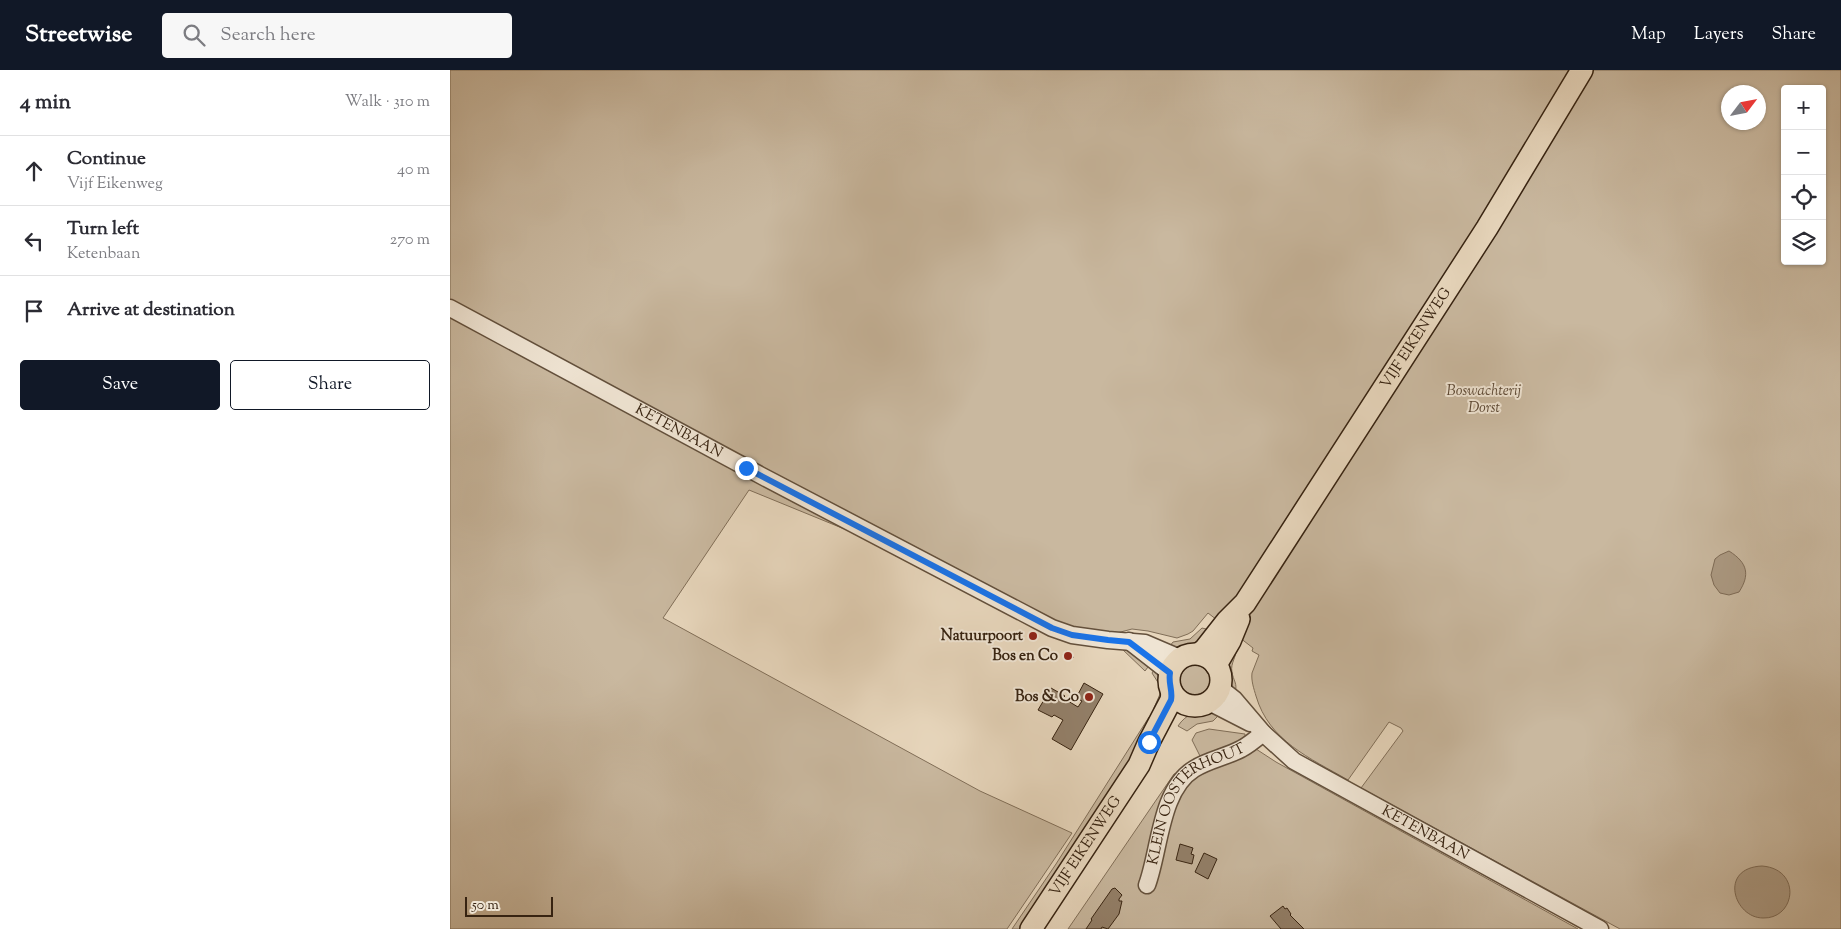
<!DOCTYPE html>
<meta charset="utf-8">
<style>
body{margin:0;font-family:"Sorts Mill Goudy",serif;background:#f7f7f7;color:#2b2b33}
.controls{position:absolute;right:15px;top:15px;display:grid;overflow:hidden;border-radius:5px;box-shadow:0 1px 4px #0004}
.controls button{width:45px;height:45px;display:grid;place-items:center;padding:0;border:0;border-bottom:1px solid #e1e1e2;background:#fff;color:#2b2b33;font:25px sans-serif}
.compass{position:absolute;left:1271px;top:15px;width:45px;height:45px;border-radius:50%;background:#fff;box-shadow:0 1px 4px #0004;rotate:58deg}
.scale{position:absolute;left:15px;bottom:12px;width:88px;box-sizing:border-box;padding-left:5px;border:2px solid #372311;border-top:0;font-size:14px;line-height:18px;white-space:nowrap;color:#372311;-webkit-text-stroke:4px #efe4d3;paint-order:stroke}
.stop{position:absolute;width:15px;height:15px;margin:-11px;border:4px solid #1a73e8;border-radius:50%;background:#fff}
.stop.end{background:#1a73e8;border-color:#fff;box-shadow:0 1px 5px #0008}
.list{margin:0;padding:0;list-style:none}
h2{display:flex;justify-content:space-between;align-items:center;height:65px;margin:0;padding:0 20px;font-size:21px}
h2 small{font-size:16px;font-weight:400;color:#7c7c81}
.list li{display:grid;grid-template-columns:32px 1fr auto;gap:15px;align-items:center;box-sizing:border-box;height:70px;padding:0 20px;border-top:1px solid #e1e1e2}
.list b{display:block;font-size:19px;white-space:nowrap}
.list p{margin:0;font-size:16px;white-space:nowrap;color:#7c7c81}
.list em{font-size:16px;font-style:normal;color:#7c7c81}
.actions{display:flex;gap:10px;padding:15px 20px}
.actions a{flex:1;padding:11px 0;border:1px solid #111827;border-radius:5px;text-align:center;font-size:18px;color:#111827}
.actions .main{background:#111827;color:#fff}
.icon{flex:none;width:28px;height:28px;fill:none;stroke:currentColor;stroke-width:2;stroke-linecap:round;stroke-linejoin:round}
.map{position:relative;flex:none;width:1391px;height:859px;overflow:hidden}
header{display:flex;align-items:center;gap:30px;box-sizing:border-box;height:70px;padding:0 25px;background:#111827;color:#fff}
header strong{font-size:24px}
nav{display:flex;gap:28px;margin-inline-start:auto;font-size:18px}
.search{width:350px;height:45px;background:#f7f7f7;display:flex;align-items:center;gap:12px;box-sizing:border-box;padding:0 18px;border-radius:5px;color:#7c7c81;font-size:19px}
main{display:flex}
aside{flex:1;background:#fff}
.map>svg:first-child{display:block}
.green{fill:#c9b89f;stroke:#806e58;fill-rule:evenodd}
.water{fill:#ab9982;stroke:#7d6a55}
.building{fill:#93806a;stroke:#372311}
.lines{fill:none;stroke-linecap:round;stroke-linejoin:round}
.minor-casing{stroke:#63503c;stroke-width:19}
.major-casing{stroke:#372311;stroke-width:24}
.minor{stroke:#efe4d3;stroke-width:16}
.major{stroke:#e7d6bc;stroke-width:21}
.route{stroke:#1a73e8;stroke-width:6}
.poi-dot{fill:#8f2418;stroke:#efe4d3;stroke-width:2}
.labels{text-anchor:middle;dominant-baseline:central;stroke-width:4;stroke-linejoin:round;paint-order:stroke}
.street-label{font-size:15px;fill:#372311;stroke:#efe4d3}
.park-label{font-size:15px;font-style:italic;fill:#5c4834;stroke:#efe4d3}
.poi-label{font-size:15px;font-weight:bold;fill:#372311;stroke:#efe4d3;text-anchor:end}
</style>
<header>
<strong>Streetwise</strong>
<div class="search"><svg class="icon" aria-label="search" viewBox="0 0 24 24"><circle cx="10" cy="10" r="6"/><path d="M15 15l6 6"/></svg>Search here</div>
<nav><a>Map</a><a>Layers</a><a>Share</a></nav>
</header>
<main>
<aside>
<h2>4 min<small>Walk · 310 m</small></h2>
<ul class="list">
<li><svg class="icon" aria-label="ahead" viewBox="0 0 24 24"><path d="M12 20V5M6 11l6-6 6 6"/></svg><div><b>Continue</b><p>Vijf Eikenweg</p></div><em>40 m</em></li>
<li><svg class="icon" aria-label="left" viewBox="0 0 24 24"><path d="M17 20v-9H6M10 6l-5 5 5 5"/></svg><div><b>Turn left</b><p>Ketenbaan</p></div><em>270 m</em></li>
<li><svg class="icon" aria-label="arrive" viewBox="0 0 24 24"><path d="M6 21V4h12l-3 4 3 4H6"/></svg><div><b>Arrive at destination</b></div></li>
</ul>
<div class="actions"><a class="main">Save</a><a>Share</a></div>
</aside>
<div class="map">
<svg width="1391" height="859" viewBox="0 0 1391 859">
<rect width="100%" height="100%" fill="#e7d6bc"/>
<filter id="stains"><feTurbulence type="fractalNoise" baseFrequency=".004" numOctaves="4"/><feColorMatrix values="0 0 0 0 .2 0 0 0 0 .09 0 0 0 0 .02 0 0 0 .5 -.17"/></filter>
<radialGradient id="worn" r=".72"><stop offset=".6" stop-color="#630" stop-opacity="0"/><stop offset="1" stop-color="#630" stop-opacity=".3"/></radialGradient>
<g class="green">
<path d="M 0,0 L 1391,0 L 1391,859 L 1170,859 L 911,718 L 953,661 L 951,658 L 939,652 L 898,710 C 860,688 819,671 806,626 C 804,619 801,611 802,603 C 804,597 807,591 809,585 L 802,581 L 803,578 L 758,543 L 743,561 L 738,564 L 727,568 L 698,561 L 682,559 L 663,564 L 621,559 L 480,494 L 299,420 L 213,548 L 530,721 L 622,763 L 557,859 L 0,859 ZM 1335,19 L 1372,19 L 1372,191 L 1335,191 ZM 1278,22 L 1308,22 L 1308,52 L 1278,52 Z"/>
<path d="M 752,558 L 756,559 L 763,563 C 748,578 740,581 719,577 L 723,572 L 740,569 Z"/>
<path d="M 671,578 L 686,583 L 701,593 L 695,601 Z"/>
<path d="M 786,578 C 787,587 780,593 782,602 C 783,610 788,614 785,622 L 779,615 L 776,596 Z"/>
<circle cx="745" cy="610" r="15"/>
<path d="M 706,597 C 720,613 715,625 707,641 L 704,638 L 710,624 L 709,614 L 702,603 Z"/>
<path d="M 759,640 L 771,643 L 763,651 L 747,654 L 737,661 L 728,656 C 736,644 745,642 759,640 Z"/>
<path d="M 699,647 L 705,651 L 574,859 L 562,859 L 606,794 Z"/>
<path d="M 759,659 L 795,664 L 795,669 L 752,690 L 742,670 L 746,663 Z"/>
<path d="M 806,679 L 826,692 L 1128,859 L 618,859 L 724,704 L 787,688 Z"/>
</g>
<g class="water">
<path d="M 1279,481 C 1298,493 1300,505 1289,522 L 1279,525 L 1270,523 L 1264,515 L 1261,505 L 1265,489 L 1270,485 Z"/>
<path d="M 1312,796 C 1352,799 1346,849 1313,848 C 1284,848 1268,798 1312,796 Z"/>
</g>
<g class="building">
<path d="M 616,581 L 624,587 L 621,590 L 613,585 Z"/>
<path d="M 634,613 L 653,624 L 621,680 L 602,669 L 613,650 L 604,645 L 602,647 L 588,640 L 601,618 L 615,626 L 613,628 L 628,637 L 632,631 L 626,628 Z"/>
<path d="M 730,774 L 743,778 L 741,784 L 744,785 L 742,794 L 726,790 Z"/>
<path d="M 754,783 L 767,789 L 758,809 L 745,802 Z"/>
<path d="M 665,818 L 672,825 L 669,829 L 669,831 L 672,831 L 669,844 L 658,859 L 652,857 L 651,859 L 636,859 L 642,850 L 641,849 L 662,819 Z"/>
<path d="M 833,836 L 835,839 L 837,838 L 841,844 L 840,845 L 854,859 L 831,859 L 820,846 Z"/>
</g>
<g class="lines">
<defs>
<g id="minor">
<path id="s1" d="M 0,238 L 310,405 L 602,558 L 622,565 L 658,570 L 695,573 L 730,588"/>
<path d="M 679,571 L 720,603"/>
<path id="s2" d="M 770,618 L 784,629 L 813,663 L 844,691 L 1150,859"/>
<path d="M 759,632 L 800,653"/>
<path id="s3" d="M 697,815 C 710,780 710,720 744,699 C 758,690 776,687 791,679 C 799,675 806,669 813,663"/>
</g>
<g id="major">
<circle cx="745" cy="610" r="26"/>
<path id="s4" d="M 749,584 L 755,579 L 777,551 L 795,533 L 1037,158 L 1132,0"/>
<path d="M 766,595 L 780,571 L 789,549"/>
<path id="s5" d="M 581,859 L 689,695 L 699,672 L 721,630 L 722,623"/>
</g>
</defs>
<use href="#minor" class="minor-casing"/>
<use href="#major" class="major-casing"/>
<use href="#minor" class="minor"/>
<use href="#major" class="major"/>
</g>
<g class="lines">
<path class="route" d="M 296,398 L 602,558 L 622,565 L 658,570 L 679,572 L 720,603 C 718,613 723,621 721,630 L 699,672"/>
</g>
<g class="poi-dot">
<circle cx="583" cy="566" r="5"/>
<circle cx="618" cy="586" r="5"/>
<circle cx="639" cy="627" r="5"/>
</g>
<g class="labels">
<g class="street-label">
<text stroke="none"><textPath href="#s4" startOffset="384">VIJF EIKENWEG</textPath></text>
<text stroke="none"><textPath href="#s1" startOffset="260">KETENBAAN</textPath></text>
<text stroke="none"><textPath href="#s3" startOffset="102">KLEIN OOSTERHOUT</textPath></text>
<text stroke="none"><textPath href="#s2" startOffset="254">KETENBAAN</textPath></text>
<text stroke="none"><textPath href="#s5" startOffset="99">VIJF EIKENWEG</textPath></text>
</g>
<g class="park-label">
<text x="1034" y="321">Boswachterij<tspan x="1034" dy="17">Dorst</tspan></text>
</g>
<g class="poi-label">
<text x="573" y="566">Natuurpoort</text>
<text x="608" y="586">Bos en Co</text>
<text x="629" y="627">Bos &amp; Co</text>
</g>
</g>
<rect width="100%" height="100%" filter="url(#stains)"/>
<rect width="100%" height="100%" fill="url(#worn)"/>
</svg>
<div class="controls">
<button>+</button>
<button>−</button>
<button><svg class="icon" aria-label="locate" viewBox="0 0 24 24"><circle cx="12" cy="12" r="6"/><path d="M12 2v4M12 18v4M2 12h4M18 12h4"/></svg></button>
<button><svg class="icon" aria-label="layers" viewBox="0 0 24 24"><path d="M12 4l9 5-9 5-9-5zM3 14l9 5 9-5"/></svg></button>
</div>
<svg class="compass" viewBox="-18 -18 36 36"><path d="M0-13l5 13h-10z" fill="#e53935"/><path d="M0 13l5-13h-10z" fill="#7c7c81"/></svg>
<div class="scale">50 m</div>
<div class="stop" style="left:699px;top:672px"></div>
<div class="stop end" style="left:296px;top:398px"></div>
</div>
</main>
